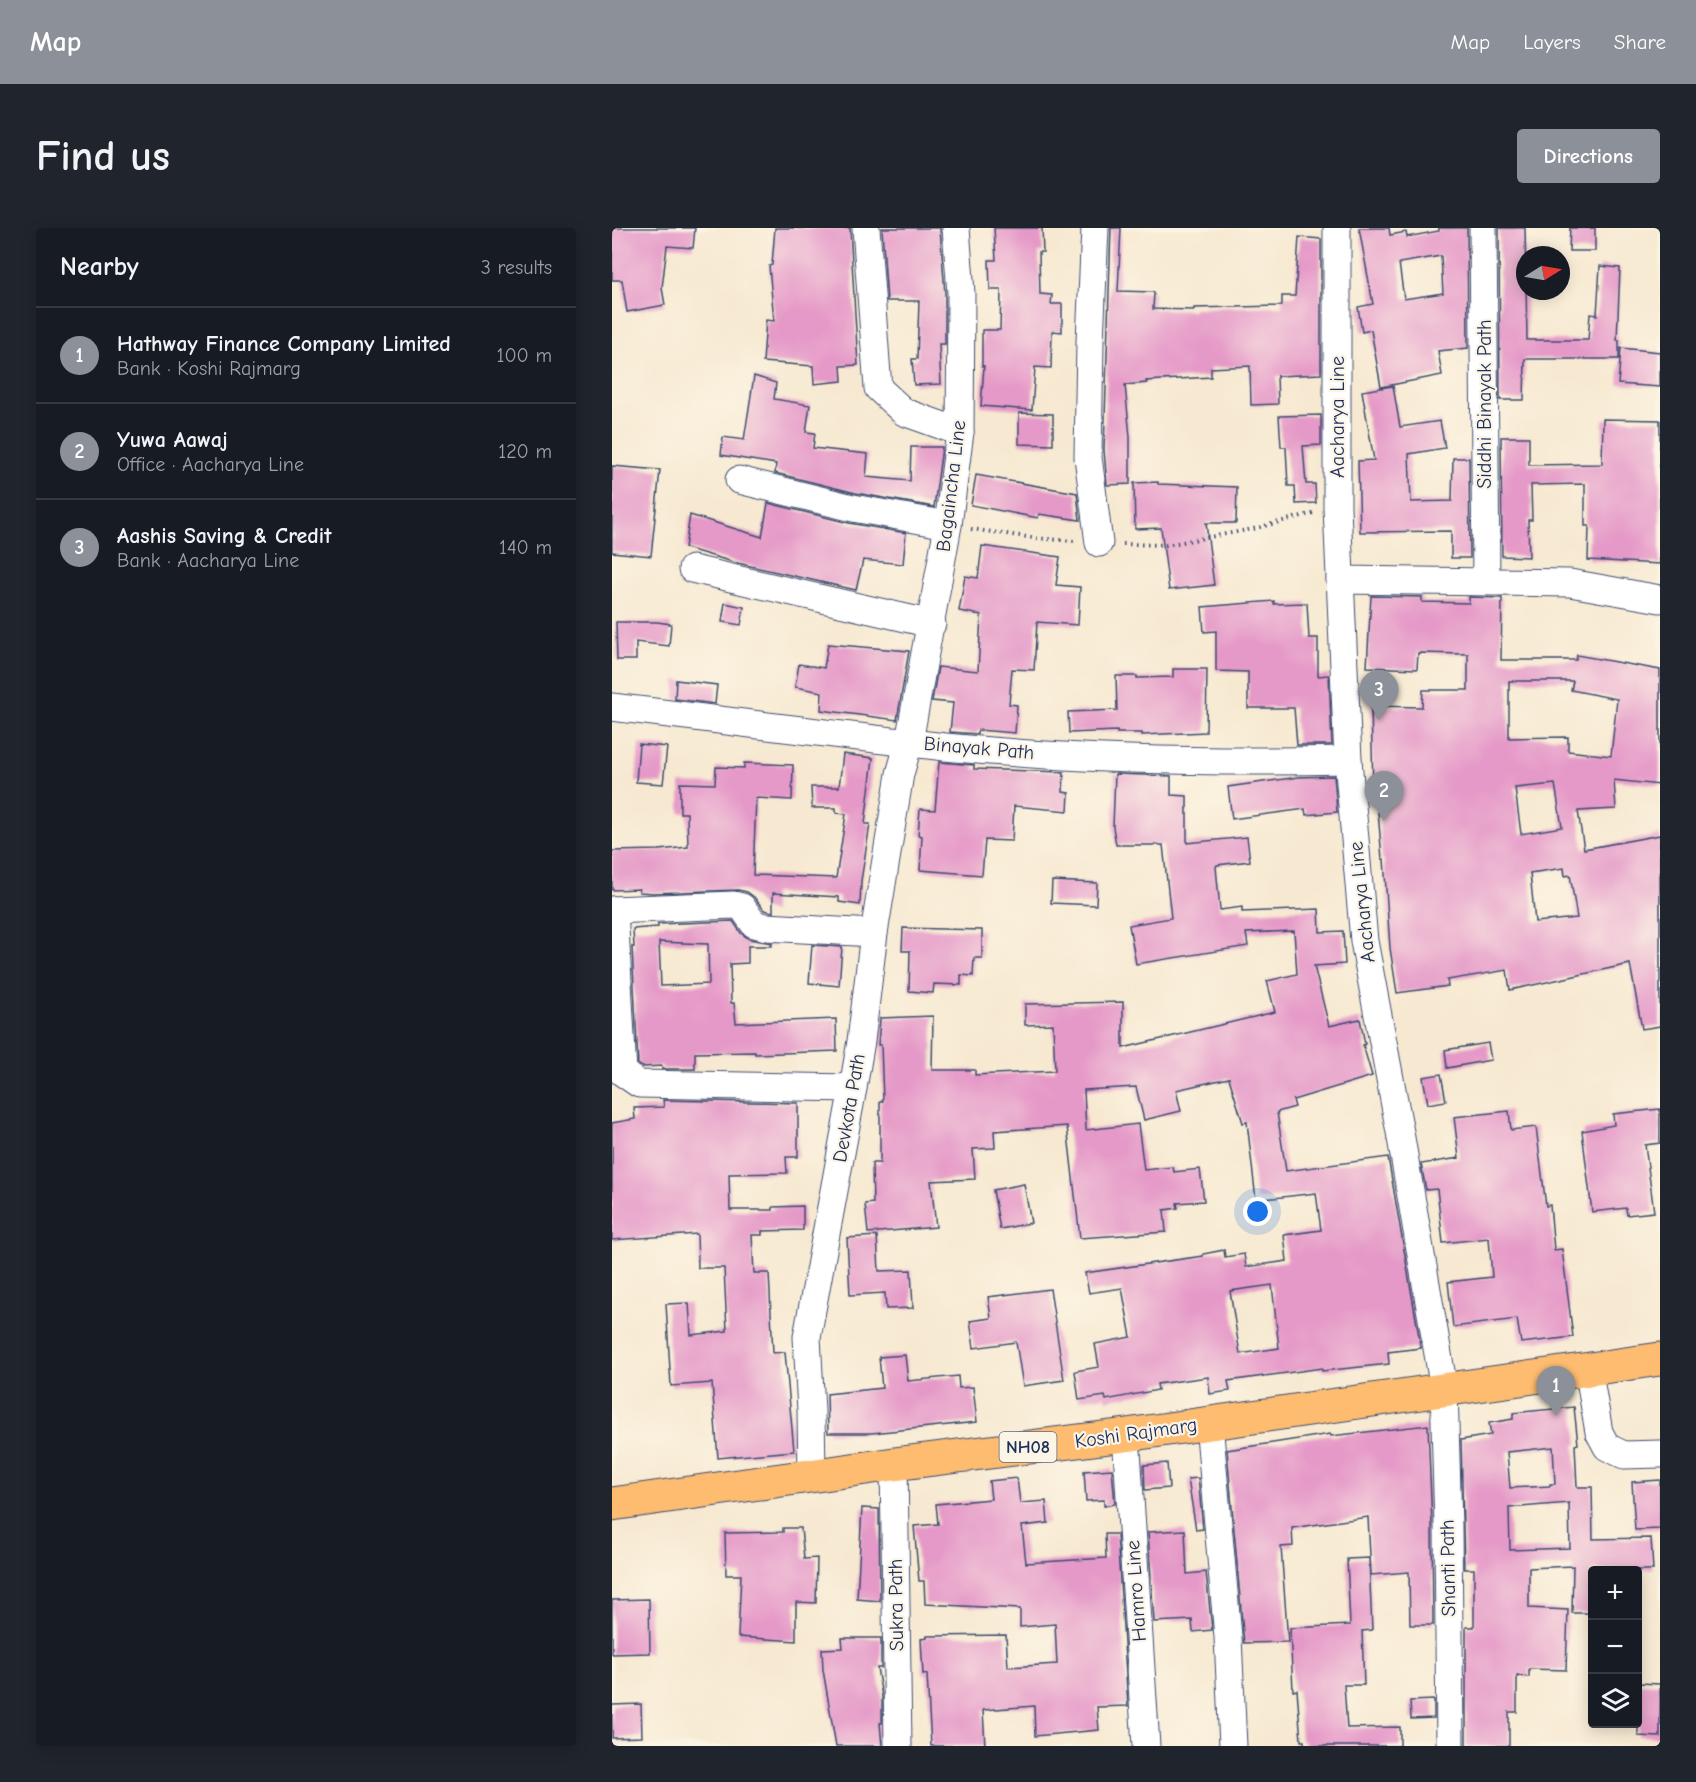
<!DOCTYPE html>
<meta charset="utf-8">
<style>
body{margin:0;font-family:"Comic Neue",sans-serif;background:#20242c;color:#f1f3f6}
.controls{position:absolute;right:18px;bottom:18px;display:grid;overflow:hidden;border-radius:6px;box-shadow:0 3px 15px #0003}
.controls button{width:54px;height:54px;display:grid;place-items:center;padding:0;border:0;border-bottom:2px solid #363941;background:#171b24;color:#f1f3f6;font:30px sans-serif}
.compass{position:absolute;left:904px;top:18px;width:54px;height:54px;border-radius:50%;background:#171b24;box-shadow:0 3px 15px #0003;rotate:79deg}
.you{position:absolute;left:646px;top:984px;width:21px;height:21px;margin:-15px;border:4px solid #fff;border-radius:50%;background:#1a73e8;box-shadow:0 0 0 9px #1a73e833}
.badge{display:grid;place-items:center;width:39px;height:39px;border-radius:50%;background:#8c9099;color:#fff;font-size:20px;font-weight:700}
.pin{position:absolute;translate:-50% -50px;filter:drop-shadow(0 2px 3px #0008)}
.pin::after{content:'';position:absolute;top:32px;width:21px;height:18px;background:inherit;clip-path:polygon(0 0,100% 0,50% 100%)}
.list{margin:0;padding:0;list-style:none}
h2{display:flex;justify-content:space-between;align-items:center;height:78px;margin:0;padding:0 24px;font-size:26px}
h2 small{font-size:20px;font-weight:400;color:#9ea1a6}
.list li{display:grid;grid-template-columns:39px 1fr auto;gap:18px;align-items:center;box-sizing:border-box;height:96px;padding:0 24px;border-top:2px solid #363941}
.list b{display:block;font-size:22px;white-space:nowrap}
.list p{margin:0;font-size:20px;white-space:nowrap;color:#9ea1a6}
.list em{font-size:20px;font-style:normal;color:#9ea1a6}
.icon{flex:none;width:33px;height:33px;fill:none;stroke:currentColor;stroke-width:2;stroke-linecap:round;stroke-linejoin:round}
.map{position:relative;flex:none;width:1048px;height:1518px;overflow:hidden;border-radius:6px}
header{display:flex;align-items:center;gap:36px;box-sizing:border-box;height:84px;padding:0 30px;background:#8c9099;color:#fff}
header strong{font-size:28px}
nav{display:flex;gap:33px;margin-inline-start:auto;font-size:21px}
.intro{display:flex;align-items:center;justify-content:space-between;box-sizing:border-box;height:144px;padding:0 36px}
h1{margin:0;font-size:42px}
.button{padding:15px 27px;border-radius:6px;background:#8c9099;color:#fff;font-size:21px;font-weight:700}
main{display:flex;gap:36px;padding:0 36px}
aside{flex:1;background:#171b24;border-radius:6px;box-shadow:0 3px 15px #0003}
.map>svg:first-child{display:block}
.building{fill:#e599c8;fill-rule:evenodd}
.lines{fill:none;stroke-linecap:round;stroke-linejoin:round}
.minor-casing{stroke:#3c4b6f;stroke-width:29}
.primary-casing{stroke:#3c4b6f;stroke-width:35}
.path{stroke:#3c4b6f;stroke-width:4;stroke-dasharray:1.5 4.5;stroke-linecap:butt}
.minor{stroke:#fff;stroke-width:27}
.primary{stroke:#fdbc6f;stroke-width:33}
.labels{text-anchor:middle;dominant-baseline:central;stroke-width:4.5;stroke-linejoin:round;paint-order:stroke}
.shield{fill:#fcf5e5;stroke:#5e6a86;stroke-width:1.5}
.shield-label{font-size:18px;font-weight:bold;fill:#1b2f5e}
.street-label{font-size:20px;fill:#1b2f5e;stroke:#fcf5e5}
</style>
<header>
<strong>Map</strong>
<nav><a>Map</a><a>Layers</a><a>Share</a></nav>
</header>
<div class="intro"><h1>Find us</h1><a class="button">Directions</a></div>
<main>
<aside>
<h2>Nearby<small>3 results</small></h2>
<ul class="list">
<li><span class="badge">1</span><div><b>Hathway Finance Company Limited</b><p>Bank · Koshi Rajmarg</p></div><em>100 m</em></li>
<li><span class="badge">2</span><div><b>Yuwa Aawaj</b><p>Office · Aacharya Line</p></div><em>120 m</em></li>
<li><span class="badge">3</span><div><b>Aashis Saving &amp; Credit</b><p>Bank · Aacharya Line</p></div><em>140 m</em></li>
</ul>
</aside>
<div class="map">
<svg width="1048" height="1518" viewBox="0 0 1048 1518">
<rect width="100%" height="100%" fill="#fcf5e5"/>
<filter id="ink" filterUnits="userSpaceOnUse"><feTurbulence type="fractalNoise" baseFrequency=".0167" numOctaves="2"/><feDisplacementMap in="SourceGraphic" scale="12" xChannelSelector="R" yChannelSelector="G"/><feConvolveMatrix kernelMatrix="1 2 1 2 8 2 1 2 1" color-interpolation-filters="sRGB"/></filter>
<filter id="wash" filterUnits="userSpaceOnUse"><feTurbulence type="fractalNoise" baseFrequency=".008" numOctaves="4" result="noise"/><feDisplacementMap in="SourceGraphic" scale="24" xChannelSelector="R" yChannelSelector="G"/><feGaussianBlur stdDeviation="1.35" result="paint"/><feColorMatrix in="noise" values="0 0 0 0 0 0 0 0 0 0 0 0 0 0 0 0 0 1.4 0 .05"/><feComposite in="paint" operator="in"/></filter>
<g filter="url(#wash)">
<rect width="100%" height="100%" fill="#f7e9d1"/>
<g id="blocks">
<g class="building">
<path d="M 0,0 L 83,0 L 81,20 L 55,18 L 50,60 L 53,77 L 15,84 L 10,52 L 0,52 Z"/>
<path d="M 163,0 L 238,0 L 246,137 L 229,138 L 230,153 L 202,156 L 201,138 L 151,134 L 154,92 L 162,93 L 157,38 L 160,37 Z"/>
<path d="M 270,0 L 328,0 L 333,66 L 333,116 L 327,116 L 329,156 L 302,157 L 300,131 L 305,131 L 307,73 L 275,73 Z"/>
<path d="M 382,0 L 430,0 L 431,24 L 427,24 L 428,66 L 440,67 L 439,76 L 450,76 L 450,104 L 440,103 L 439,140 L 423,139 L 420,182 L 369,178 L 372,138 L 370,138 L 370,102 L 388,102 L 389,62 L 378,62 L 377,32 L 384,32 Z"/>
<path d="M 499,0 L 509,0 L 506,63 L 542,64 L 541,81 L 582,82 L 582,80 L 670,78 L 670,68 L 683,68 L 687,9 L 709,11 L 709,146 L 665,148 L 666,176 L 639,177 L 638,138 L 599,140 L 599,149 L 534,153 L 535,155 L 513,157 L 518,209 L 518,256 L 495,257 L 492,222 Z"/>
<path d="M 747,0 L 777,0 L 778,7 L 794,4 L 795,9 L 827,3 L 827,0 L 855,0 L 856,120 L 826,123 L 830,147 L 769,159 L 759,102 L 750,104 L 746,79 L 761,76 ZM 829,28 L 831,65 L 792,71 L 787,35 Z"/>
<path d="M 887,0 L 913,0 L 915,112 L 976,112 L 978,86 L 985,87 L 988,38 L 1008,40 L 1005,112 L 1007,112 L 1007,131 L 913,131 L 912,172 L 888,172 Z"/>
<path d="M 958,0 L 983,0 L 983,23 L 957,23 Z"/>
<path d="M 1009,120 L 1048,124 L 1048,159 L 1006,156 Z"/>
<path d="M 142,148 L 164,155 L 162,171 L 198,177 L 194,204 L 203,205 L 201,220 L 256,226 L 254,249 L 298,253 L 299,219 L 330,219 L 322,279 L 244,265 L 163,245 L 164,236 L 109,227 L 111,209 L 132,212 Z"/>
<path d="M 781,158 L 788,199 L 828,193 L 833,220 L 797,226 L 799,274 L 840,273 L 841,230 L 857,230 L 858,330 L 839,330 L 839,303 L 748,304 L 746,233 L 762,232 L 750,163 Z"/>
<path d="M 407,185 L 441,186 L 441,217 L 407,216 Z"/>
<path d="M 709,187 L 709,217 L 691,218 L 694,256 L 703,256 L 704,275 L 684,276 L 683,258 L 676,258 L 674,219 L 669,219 L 667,188 Z"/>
<path d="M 991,191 L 1048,192 L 1048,336 L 976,332 L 977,298 L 973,298 L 973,256 L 919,257 L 920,292 L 916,292 L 917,329 L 890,328 L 889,209 L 917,209 L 917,237 L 990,236 Z"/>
<path d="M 0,238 L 48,242 L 39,328 L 0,324 Z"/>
<path d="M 364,247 L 465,265 L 468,292 L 427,286 L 426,290 L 359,277 Z"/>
<path d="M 546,254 L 546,256 L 625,259 L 624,295 L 594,295 L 602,357 L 557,362 L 549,300 L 523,301 L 522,255 Z"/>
<path d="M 156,275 L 237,295 L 294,305 L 291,336 L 251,332 L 244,362 L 121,334 L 73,320 L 78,287 L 150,309 Z"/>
<path d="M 370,318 L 448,329 L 444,357 L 468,359 L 466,397 L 425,394 L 422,442 L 400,441 L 397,476 L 405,477 L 403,505 L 366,502 L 365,506 L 338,504 L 341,475 L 320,473 L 326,439 L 366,443 L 369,387 L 347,383 L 353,348 L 366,350 Z"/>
<path d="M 759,368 L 810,369 L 810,374 L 857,375 L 857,369 L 890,370 L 889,432 L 964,432 L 965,427 L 1048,442 L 1048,557 L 1002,552 L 1004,581 L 966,583 L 972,621 L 1048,607 L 1048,798 L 1030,801 L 1018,736 L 898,762 L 895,742 L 835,752 L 836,758 L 785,765 L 778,720 L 772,631 L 770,631 L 764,560 L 761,560 L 759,478 L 810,479 L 811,462 L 856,462 L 856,426 L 806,425 L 805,441 L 755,439 ZM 897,453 L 961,453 L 959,462 L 1005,471 L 999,528 L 956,523 L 956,509 L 897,510 ZM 943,556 L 950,599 L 909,606 L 903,560 ZM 952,640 L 953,648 L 958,647 L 965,690 L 923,694 L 918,645 Z"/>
<path d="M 662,373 L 662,376 L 695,375 L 697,410 L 706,410 L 706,448 L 717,447 L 720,517 L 685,517 L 682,480 L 636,480 L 636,444 L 604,443 L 604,403 L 592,404 L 590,379 Z"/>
<path d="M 113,375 L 132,379 L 129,397 L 110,394 Z"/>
<path d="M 4,394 L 45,394 L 59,396 L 57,418 L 24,414 L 24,432 L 5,432 Z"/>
<path d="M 216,416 L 297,423 L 285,492 L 209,482 L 210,464 L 183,459 L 187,436 L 212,440 Z"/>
<path d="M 561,441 L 595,441 L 594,504 L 530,507 L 530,505 L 505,505 L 505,503 L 457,505 L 456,484 L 505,482 L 504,448 L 525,448 L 525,450 L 561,449 Z"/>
<path d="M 64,452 L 105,457 L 103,476 L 63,471 Z"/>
<path d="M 27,516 L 55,519 L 51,556 L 24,554 Z"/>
<path d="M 231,526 L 261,530 L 253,596 L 258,596 L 249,653 L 248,677 L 227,674 L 227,669 L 161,665 L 161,684 L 156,683 L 152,682 L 142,669 L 135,664 L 126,662 L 41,665 L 27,664 L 27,661 L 0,662 L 0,623 L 47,622 L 76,619 L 75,585 L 68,585 L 68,555 L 103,556 L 104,539 L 132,540 L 132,535 L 181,537 L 180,572 L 144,570 L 141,647 L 224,650 L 234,586 L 224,585 L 224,580 L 200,580 L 199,559 L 227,559 Z"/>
<path d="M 327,534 L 362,537 L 362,541 L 452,544 L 451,564 L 457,565 L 456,583 L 402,578 L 400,613 L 373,612 L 370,647 L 308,642 L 310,608 L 306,607 L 308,581 L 323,582 Z"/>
<path d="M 503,546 L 559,548 L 559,567 L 575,568 L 575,615 L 635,609 L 638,633 L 605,637 L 604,639 L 608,682 L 630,679 L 630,684 L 707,681 L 708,704 L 731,703 L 733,736 L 702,738 L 717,798 L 748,791 L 753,816 L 751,817 L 760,848 L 681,872 L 683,879 L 665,884 L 674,943 L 776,929 L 809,1120 L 776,1124 L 777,1136 L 710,1143 L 710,1140 L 616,1153 L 618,1163 L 598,1166 L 596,1149 L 545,1156 L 546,1162 L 494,1172 L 493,1168 L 467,1172 L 463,1143 L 487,1139 L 483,1116 L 519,1109 L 510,1060 L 477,1065 L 473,1045 L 591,1028 L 591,1026 L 612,1022 L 613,1029 L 632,1026 L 634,1039 L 675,1033 L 672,1007 L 709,1002 L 704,965 L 644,972 L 635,894 L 631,895 L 617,850 L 564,862 L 569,883 L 532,892 L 524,859 L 472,862 L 474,902 L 526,896 L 532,942 L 561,939 L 562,944 L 588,941 L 592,973 L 565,975 L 566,980 L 552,982 L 554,1004 L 468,1010 L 455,898 L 382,903 L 383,920 L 361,921 L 363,951 L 319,953 L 324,999 L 256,1005 L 253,976 L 261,975 L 260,935 L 268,935 L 268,873 L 271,873 L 269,817 L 266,817 L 268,790 L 321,788 L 320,842 L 363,842 L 363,847 L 443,843 L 441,796 L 413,797 L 413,776 L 511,774 L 511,820 L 663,784 L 655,753 L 685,746 L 682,703 L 634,705 L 636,718 L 524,736 L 517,697 L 559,690 L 551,617 L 504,617 L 501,599 ZM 660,1057 L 667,1120 L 628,1126 L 618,1063 Z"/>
<path d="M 722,548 L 725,584 L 694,587 L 693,581 L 620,591 L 616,559 L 687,549 Z"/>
<path d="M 440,653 L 485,655 L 484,677 L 439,675 Z"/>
<path d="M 121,693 L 129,705 L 137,711 L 160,715 L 160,718 L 136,718 L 136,735 L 118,736 L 119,775 L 122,775 L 124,795 L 224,791 L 225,823 L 143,826 L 143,824 L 83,825 L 83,841 L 50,841 L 50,838 L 30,839 L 26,836 L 20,719 L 22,719 L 21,701 L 46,699 L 46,696 ZM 47,714 L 96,716 L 97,756 L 49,758 Z"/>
<path d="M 291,700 L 370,702 L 370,730 L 362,730 L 361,748 L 349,747 L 349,757 L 322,756 L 321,765 L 297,763 L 298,723 L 290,723 Z"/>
<path d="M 200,717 L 230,719 L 227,758 L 197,755 Z"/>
<path d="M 876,815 L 879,832 L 835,840 L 833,822 Z"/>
<path d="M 829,846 L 834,873 L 816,876 L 811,849 Z"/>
<path d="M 51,872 L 186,875 L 186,929 L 174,929 L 175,945 L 117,946 L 118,982 L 161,982 L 161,979 L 191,978 L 191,1002 L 150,1003 L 150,1007 L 140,1007 L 142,1045 L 157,1045 L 161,1125 L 173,1124 L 182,1223 L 106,1230 L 100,1155 L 59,1158 L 54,1076 L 77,1075 L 79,1107 L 115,1103 L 112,1040 L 86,1040 L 85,1006 L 0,1012 L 0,895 L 23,891 L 22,880 L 52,879 Z"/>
<path d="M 1048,881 L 1048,915 L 1033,917 L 1042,984 L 1015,987 L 1014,980 L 980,984 L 970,903 L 1002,897 L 1001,886 Z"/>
<path d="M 897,883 L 899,902 L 924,899 L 934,978 L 938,977 L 942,1022 L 950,1021 L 961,1109 L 909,1115 L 905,1091 L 841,1099 L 836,1054 L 880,1049 L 877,1010 L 831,1015 L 825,961 L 814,962 L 809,936 L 847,930 L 842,889 Z"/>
<path d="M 412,956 L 419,995 L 388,1001 L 381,962 Z"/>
<path d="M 265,1008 L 267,1043 L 299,1042 L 301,1080 L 274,1081 L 273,1065 L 238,1067 L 235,1010 Z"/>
<path d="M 438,1061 L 452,1152 L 411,1158 L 404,1114 L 362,1120 L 358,1093 L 379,1090 L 376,1069 Z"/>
<path d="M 293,1127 L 296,1153 L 346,1148 L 347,1160 L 361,1159 L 365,1194 L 260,1205 L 216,1205 L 215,1166 L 270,1160 L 267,1129 Z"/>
<path d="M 962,1179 L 966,1216 L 963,1217 L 965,1259 L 980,1259 L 981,1311 L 1039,1310 L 1041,1342 L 980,1342 L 979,1385 L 960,1385 L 961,1338 L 917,1340 L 917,1380 L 956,1382 L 954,1442 L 917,1441 L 917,1449 L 905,1448 L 905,1484 L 897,1484 L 897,1518 L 854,1518 L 854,1399 L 862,1399 L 862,1341 L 852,1341 L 849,1212 L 879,1207 L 877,1195 L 901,1191 L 901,1185 ZM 941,1219 L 943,1256 L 938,1256 L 938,1258 L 898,1260 L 895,1224 ZM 957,1275 L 958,1320 L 898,1322 L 897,1280 Z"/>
<path d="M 816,1197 L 820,1298 L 821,1397 L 798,1397 L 797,1344 L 759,1347 L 756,1289 L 680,1300 L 681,1318 L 669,1319 L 676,1414 L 632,1415 L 615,1222 L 718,1206 L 719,1208 Z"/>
<path d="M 555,1235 L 557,1260 L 533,1262 L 532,1237 Z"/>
<path d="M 500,1241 L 503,1276 L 492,1278 L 492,1272 L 474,1273 L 472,1243 Z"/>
<path d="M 405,1250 L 408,1275 L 434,1273 L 436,1295 L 410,1298 L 414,1335 L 494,1330 L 493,1306 L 505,1306 L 516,1478 L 485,1479 L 487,1502 L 423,1508 L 422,1478 L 371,1482 L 373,1518 L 319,1518 L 315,1446 L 311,1447 L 309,1411 L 315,1410 L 315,1408 L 394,1407 L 396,1439 L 445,1436 L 443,1396 L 408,1399 L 408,1381 L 313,1376 L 312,1353 L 307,1353 L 302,1298 L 326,1296 L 324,1276 L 379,1271 L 377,1253 Z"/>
<path d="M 586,1250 L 591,1301 L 584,1302 L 576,1251 Z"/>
<path d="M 1048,1252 L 1048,1301 L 1023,1302 L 1020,1254 Z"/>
<path d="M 250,1280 L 267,1281 L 268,1373 L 245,1371 Z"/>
<path d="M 171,1300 L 189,1300 L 192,1331 L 205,1330 L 204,1375 L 184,1374 L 184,1413 L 126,1409 L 129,1347 L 114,1347 L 113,1305 L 171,1304 Z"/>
<path d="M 573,1302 L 575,1346 L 594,1344 L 600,1402 L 581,1404 L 580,1392 L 542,1394 L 536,1304 Z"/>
<path d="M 757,1330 L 760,1402 L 750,1403 L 752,1457 L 732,1457 L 735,1500 L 788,1499 L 788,1518 L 692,1518 L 692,1513 L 689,1513 L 685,1462 L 681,1463 L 678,1400 L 738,1397 L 735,1331 Z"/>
<path d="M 37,1371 L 38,1425 L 0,1426 L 0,1372 Z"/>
<path d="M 230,1410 L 269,1410 L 269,1440 L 265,1440 L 270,1468 L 270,1495 L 268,1495 L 270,1518 L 224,1518 L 211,1442 L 210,1421 L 231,1420 Z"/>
<path d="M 1026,1455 L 1048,1456 L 1048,1509 L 1026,1508 Z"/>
<path d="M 822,1472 L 822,1490 L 799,1491 L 798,1473 Z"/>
<path d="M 29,1476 L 30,1509 L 0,1510 L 0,1477 Z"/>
</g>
</g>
</g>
<g filter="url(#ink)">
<use href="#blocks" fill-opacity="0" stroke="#3c4b6f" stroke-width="1.5"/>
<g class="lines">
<defs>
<g id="minor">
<path d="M 254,0 L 266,160 L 292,184 L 348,204"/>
<path d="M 483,0 L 478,113 L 476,229 L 487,315"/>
<path d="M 725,0 L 725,279 L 736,532 L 752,713 L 788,904 L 832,1161 L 836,1298 L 838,1518"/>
<path d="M 871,0 L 874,353"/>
<path d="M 127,252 L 241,280 L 336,297"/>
<path d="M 80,341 L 320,396"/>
<path d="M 728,352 L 958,355 L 1048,371"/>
<path d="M 0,479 C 111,492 222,507 333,519 C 467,532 602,535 736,532"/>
<path d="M 0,682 L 122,677 L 130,679 L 142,696 L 154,699 L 262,705"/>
<path d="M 2,682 L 11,845 L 27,856 L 241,860"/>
<path d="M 976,1140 L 987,1204 L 995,1219 L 1012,1227 L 1048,1226"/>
<path d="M 597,1195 L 616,1409 L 621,1518"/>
<path d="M 514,1207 L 534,1518"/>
<path d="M 282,1236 L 286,1518"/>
<path d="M 200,1247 L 199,1183 L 195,1109 L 241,860 L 249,813 L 262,705 L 288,546 L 297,514 L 336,297 L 348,204 L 349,65 L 344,0"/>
</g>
<path id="primary" d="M 0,1276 L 282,1236 L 514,1207 L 1048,1131"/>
</defs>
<use href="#minor" class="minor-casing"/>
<use href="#primary" class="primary-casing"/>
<g class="path">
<path d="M 359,301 L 422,310 L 462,313"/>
<path d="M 511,316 L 554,317 L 641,301 L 701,285"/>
</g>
<use href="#minor" class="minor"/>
<use href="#primary" class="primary"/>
</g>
</g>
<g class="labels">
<rect class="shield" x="387.5" y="1204" width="57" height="30" rx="4.5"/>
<g class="shield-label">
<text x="416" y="1219">NH08</text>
</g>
<g class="street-label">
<text transform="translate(872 176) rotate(-90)">Siddhi Binayak Path</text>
<text transform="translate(725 189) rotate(-90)">Aacharya Line</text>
<text transform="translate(339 258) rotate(-83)">Bagaincha Line</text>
<text transform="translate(367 520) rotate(5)">Binayak Path</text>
<text transform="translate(750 674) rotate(-96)">Aacharya Line</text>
<text transform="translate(237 880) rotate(-80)">Devkota Path</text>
<text transform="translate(524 1205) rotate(-8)">Koshi Rajmarg</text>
<text transform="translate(836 1340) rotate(-91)">Shanti Path</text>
<text transform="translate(524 1363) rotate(-94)">Hamro Line</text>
<text transform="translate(284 1377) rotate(-91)">Sukra Path</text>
</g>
</g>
</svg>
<div class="controls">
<button>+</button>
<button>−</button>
<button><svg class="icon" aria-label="layers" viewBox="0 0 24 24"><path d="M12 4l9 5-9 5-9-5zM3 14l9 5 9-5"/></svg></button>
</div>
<svg class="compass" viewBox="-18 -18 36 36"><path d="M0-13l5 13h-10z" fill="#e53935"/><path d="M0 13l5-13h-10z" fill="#9ea1a6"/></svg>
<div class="you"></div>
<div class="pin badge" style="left:944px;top:1188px">1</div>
<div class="pin badge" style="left:772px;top:593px">2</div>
<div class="pin badge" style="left:767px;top:492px">3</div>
</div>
</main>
